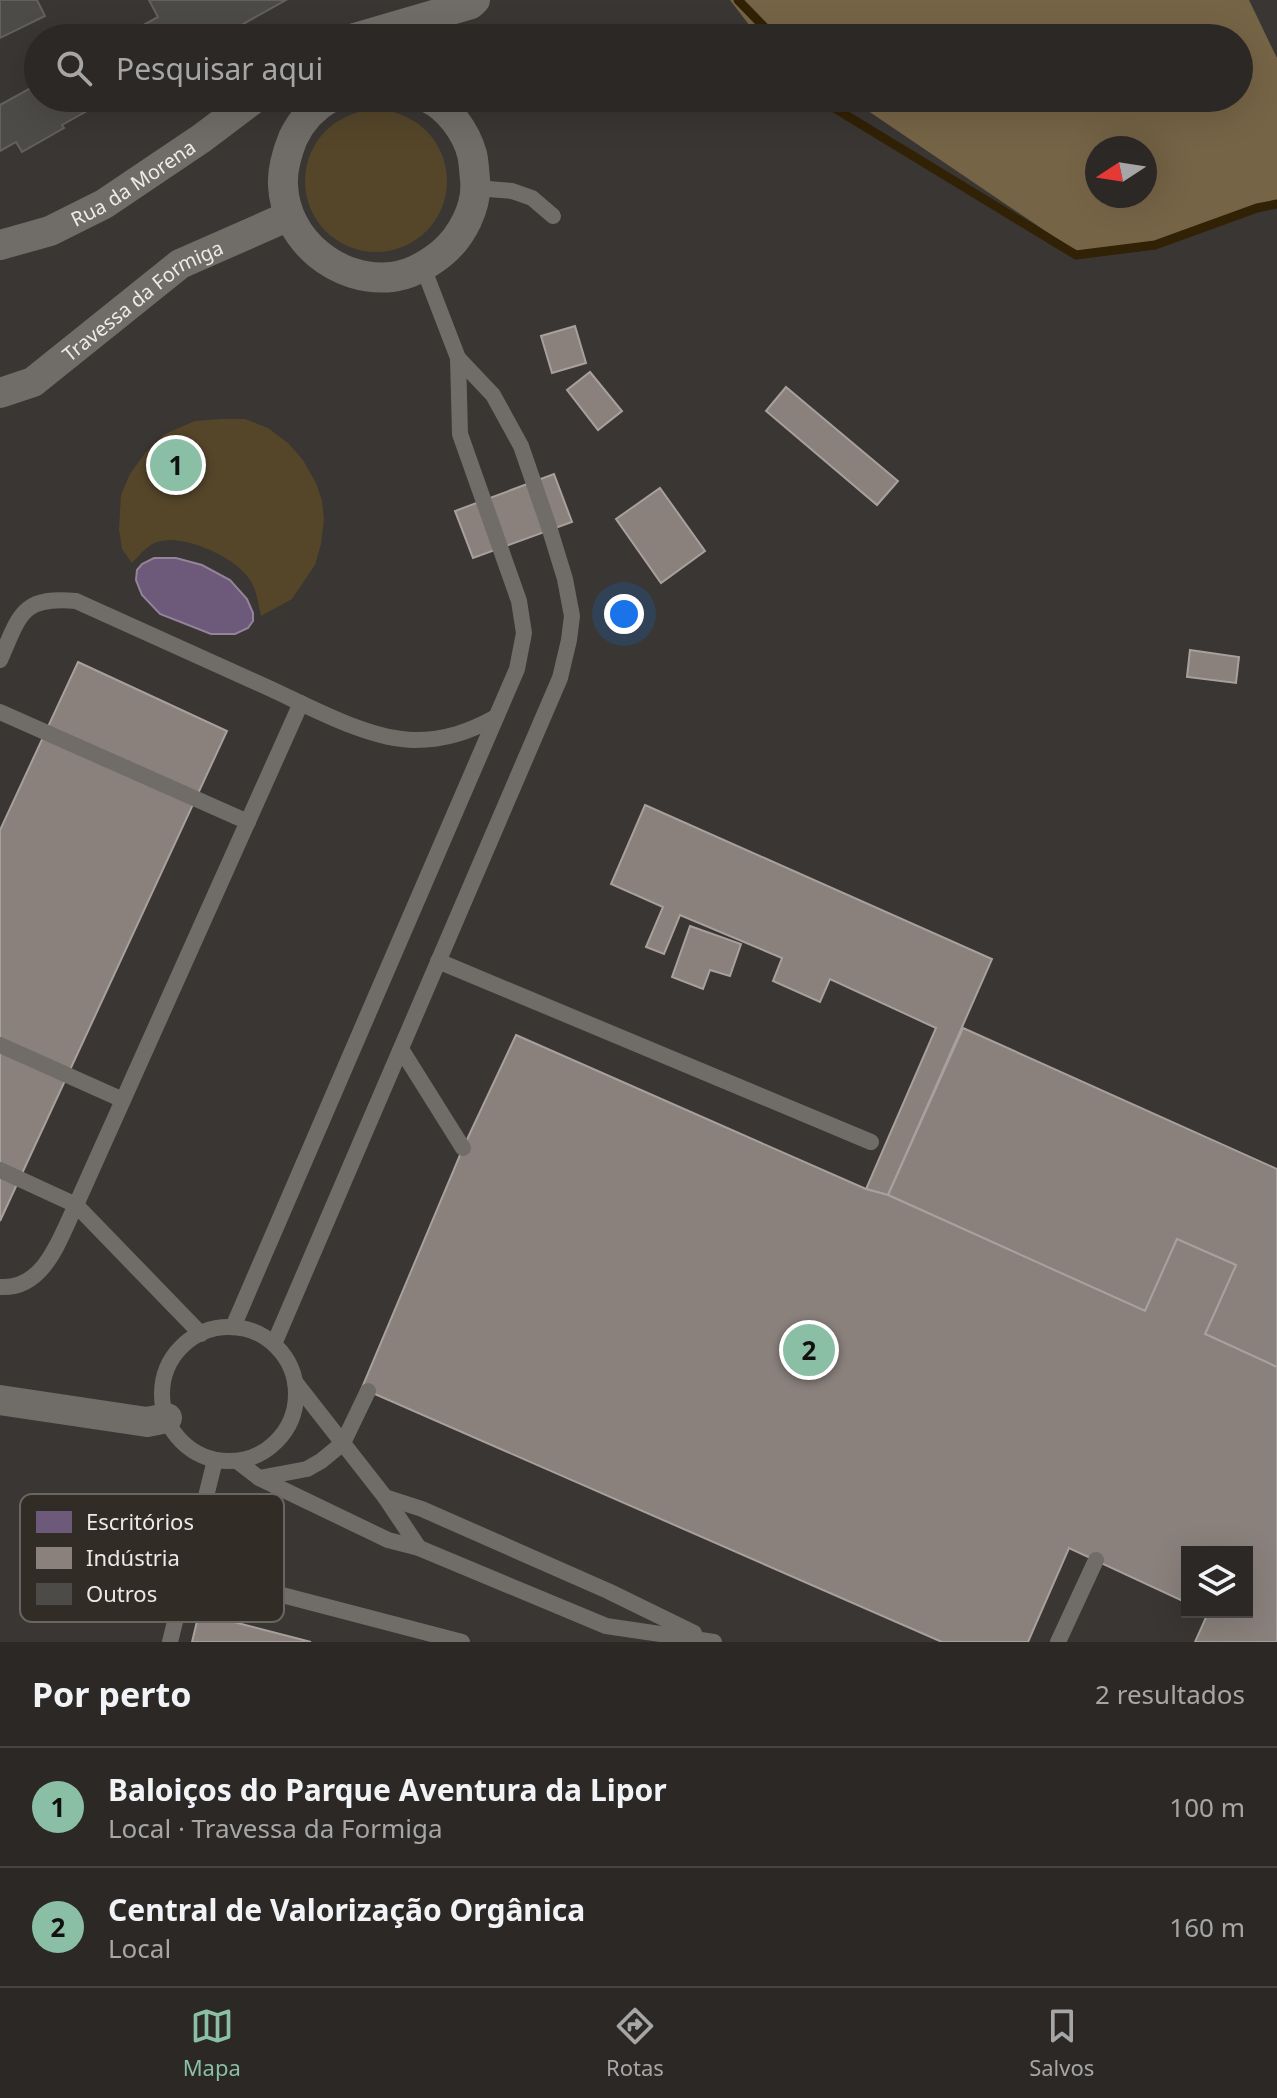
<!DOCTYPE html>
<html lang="pt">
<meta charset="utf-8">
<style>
body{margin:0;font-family:"Noto Sans",sans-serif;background:#373432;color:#f1f3f6}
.controls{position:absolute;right:24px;bottom:24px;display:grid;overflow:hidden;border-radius:0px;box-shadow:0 8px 32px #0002}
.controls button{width:72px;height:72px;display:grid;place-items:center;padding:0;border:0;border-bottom:2px solid #474443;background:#2b2826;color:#f1f3f6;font:40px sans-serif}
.compass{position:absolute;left:1085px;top:136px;width:72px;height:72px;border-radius:50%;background:#2b2826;box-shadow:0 8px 32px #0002;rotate:258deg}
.you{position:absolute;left:624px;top:614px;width:28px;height:28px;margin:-20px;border:6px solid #fff;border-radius:50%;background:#1a73e8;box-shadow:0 0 0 12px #1a73e833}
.badge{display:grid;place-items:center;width:52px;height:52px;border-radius:50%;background:#8abfa5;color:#111;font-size:26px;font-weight:700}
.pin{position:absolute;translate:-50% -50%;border:4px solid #fff;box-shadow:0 2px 8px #0006}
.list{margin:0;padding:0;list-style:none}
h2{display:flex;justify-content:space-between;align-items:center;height:104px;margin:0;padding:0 32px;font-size:34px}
h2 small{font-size:26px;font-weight:400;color:#a6a6a7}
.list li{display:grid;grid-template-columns:52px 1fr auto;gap:24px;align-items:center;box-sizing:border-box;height:120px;padding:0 32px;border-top:2px solid #474443}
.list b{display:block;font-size:30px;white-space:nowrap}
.list p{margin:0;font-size:26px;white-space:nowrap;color:#a6a6a7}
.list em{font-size:26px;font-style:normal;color:#a6a6a7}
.icon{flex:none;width:44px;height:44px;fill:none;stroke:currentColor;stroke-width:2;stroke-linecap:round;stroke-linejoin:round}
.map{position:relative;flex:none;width:1277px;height:1642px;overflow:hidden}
.search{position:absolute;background:#2b2826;box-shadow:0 8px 32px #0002;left:24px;right:24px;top:24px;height:88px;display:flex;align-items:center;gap:20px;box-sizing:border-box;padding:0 28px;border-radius:44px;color:#a6a6a7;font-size:30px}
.sheet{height:344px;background:#2b2826}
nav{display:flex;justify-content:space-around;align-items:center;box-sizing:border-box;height:112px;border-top:2px solid #474443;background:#2b2826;font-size:22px;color:#a6a6a7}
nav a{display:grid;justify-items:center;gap:4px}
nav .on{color:#8abfa5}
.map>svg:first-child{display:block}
.green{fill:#55462a}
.forest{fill:#766446;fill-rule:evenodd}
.offices{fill:#6d597a;stroke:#93849a;stroke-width:2}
.industry{fill:#8a817c;stroke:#a8a09c;stroke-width:2}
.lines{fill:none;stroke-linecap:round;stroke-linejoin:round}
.stream{stroke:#312105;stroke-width:9}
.building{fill:#4d4b48;stroke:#63615e;stroke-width:2}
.service{stroke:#706d69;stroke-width:16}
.minor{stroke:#706d69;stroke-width:30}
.labels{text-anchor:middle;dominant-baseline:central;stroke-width:8;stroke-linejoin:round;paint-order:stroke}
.street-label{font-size:20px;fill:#edeae5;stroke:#312d26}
.key{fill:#312d26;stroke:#69665f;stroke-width:2}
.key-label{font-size:22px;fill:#edeae5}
</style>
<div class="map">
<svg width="1277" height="1642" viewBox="0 0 1277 1642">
<rect width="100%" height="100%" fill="#393633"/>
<g class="green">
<circle cx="376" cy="181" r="71"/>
<path d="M 221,419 L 245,419 L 268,428 L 288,443 L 303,460 L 316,483 L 322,501 L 324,519 L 321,544 L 315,565 L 292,599 L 261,616 C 258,604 257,590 250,580 C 237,558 186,535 161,541 C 148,543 141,554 132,563 L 122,549 L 119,529 L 121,495 L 130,474 L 145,453 L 165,434 L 195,421 Z"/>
</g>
<path class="forest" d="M 730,0 L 1249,0 L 1277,58 L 1277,204 L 1174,239 L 1111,250 L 1075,251 L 849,98 L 1239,98 L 1239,38 L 762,38 L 756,34 ZM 1097,148 L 1145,148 L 1145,196 L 1097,196 Z"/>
<path class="offices" d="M 154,558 L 176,558 L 202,565 L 230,580 L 247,599 L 253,613 L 253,621 L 248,628 L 235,634 L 211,634 L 160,614 L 142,595 L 136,580 L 137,570 L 142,564 Z"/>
<g class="industry">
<path d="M 575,326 L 586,363 L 552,373 L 541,336 Z"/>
<path d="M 590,372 L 622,411 L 598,430 L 567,390 Z"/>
<path d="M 786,387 L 898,481 L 877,505 L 766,411 Z"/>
<path d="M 554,474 L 572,522 L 473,558 L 455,511 Z"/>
<path d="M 660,488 L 705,551 L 661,583 L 616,519 Z"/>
<path d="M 1190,650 L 1239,657 L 1236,683 L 1187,677 Z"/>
<path d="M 78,662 L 227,731 L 0,1221 L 0,830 Z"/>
<path d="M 645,805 L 992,959 L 888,1195 L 866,1189 L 936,1028 L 830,979 L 820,1002 L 773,981 L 782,958 L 680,915 L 664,954 L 646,947 L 663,907 L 611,884 Z"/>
<path d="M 690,926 L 741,944 L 730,976 L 710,970 L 703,989 L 672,977 Z"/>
<path d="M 963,1028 L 1277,1169 L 1277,1367 L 1205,1334 L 1236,1265 L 1177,1239 L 1145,1311 L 888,1195 Z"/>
<path d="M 516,1035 L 866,1189 L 888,1195 L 1145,1311 L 1177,1239 L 1236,1265 L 1205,1334 L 1277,1367 L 1277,1642 L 1195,1642 L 1208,1613 L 1207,1612 L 1247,1612 L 1247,1552 L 1187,1552 L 1187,1603 L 1069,1548 L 1028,1642 L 942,1642 L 368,1391 L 361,1390 L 463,1148 Z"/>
<path d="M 199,1613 L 311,1642 L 192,1642 Z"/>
</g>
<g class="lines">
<g class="stream">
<path d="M 738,0 L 775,38"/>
<path d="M 825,98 L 831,106 L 1076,255 L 1155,245 L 1257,208 L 1277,204"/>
</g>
</g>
<g class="building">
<path d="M 0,0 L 37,0 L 45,16 L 0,38 Z"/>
<path d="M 149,0 L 286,0 L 218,38 L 120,38 L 158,17 Z"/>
<path d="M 38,84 L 38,98 L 110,98 L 62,125 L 64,128 L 22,152 L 16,142 L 0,151 L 0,105 Z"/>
</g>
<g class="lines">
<g class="service">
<path d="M 476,188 L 512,191 L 532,198 L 553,216"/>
<path d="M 0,660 C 20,615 21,596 76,601 C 141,630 206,660 271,689 C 312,708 370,740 415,740 C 445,740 469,732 496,717"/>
<path d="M 0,712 L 248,822"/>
<path d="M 438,961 L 871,1142"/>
<path d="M 0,1045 L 123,1100"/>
<path d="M 401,1049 L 463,1148"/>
<path d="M 0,1170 L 76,1205 L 301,703"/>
<path d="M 0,1287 C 45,1290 60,1237 76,1205 L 201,1334"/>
<path d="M 233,1327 L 517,669 L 524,633 L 519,601 L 460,434 L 458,358 L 423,267"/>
<circle cx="229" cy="1394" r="67"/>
<path d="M 274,1344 L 560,678 L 569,640 L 572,616 L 565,579 L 550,530 L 521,446 L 493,395 L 458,358"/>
<path d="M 295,1382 L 385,1497 L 422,1509 L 608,1591 L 694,1633"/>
<path d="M 237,1461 L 259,1478 L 388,1540 L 419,1548 L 606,1626 L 714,1642"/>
<path d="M 259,1478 L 307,1469 L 321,1461 L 343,1443 L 368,1391"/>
<path d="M 385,1497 L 419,1548"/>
<path d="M 200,1522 L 263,1590 L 462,1642"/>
<path d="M 170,1642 L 215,1460"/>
<path d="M 1058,1642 L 1096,1560"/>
</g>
<g class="minor">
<path d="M 355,38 L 471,4 L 475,0"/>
<path d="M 330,98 C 314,107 301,121 293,138 C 287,153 282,169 283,185 C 285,240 338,283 392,277 C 410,275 427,265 441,254 C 462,237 478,206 475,179 C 474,171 474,162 472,154 C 466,132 449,108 428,98"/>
<path id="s1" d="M 0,245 L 50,231 L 104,204 L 202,138 L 255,98"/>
<path id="s2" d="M 0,393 L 33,382 L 180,264 L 289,216"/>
<path d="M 0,1400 L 147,1422 L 167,1418"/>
</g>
</g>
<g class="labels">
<g class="street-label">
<text stroke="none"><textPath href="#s1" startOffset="148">Rua da Morena</textPath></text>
<text stroke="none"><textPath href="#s2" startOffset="172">Travessa da Formiga</textPath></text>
</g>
</g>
<rect x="20" y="1494" width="264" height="128" rx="12" class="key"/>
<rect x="36" y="1511" width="36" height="22" fill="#6d597a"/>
<rect x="36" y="1547" width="36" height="22" fill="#8a817c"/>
<rect x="36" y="1583" width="36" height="22" fill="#4d4b48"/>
<g class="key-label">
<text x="86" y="1530">Escritórios</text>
<text x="86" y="1566">Indústria</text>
<text x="86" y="1602">Outros</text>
</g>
</svg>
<div class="controls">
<button><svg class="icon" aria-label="layers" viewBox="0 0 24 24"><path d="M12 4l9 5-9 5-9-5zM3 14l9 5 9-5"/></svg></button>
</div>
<svg class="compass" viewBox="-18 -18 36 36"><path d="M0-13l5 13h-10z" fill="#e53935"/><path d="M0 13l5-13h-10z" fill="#a6a6a7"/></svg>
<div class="you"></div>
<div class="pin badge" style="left:176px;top:465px">1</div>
<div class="pin badge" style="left:809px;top:1350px">2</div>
<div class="search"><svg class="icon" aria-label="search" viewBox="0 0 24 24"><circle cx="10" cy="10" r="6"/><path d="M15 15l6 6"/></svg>Pesquisar aqui</div>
</div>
<section class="sheet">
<h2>Por perto<small>2 resultados</small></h2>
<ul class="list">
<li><span class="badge">1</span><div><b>Baloiços do Parque Aventura da Lipor</b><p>Local · Travessa da Formiga</p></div><em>100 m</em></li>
<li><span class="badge">2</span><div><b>Central de Valorização Orgânica</b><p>Local</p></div><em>160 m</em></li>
</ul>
</section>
<nav>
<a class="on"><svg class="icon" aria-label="map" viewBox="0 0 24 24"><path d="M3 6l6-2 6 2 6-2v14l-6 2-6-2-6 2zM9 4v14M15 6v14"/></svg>Mapa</a>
<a><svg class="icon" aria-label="directions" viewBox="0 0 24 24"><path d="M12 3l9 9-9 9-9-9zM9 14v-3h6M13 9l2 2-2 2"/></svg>Rotas</a>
<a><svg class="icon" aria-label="saved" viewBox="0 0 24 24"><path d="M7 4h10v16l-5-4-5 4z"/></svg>Salvos</a>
</nav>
